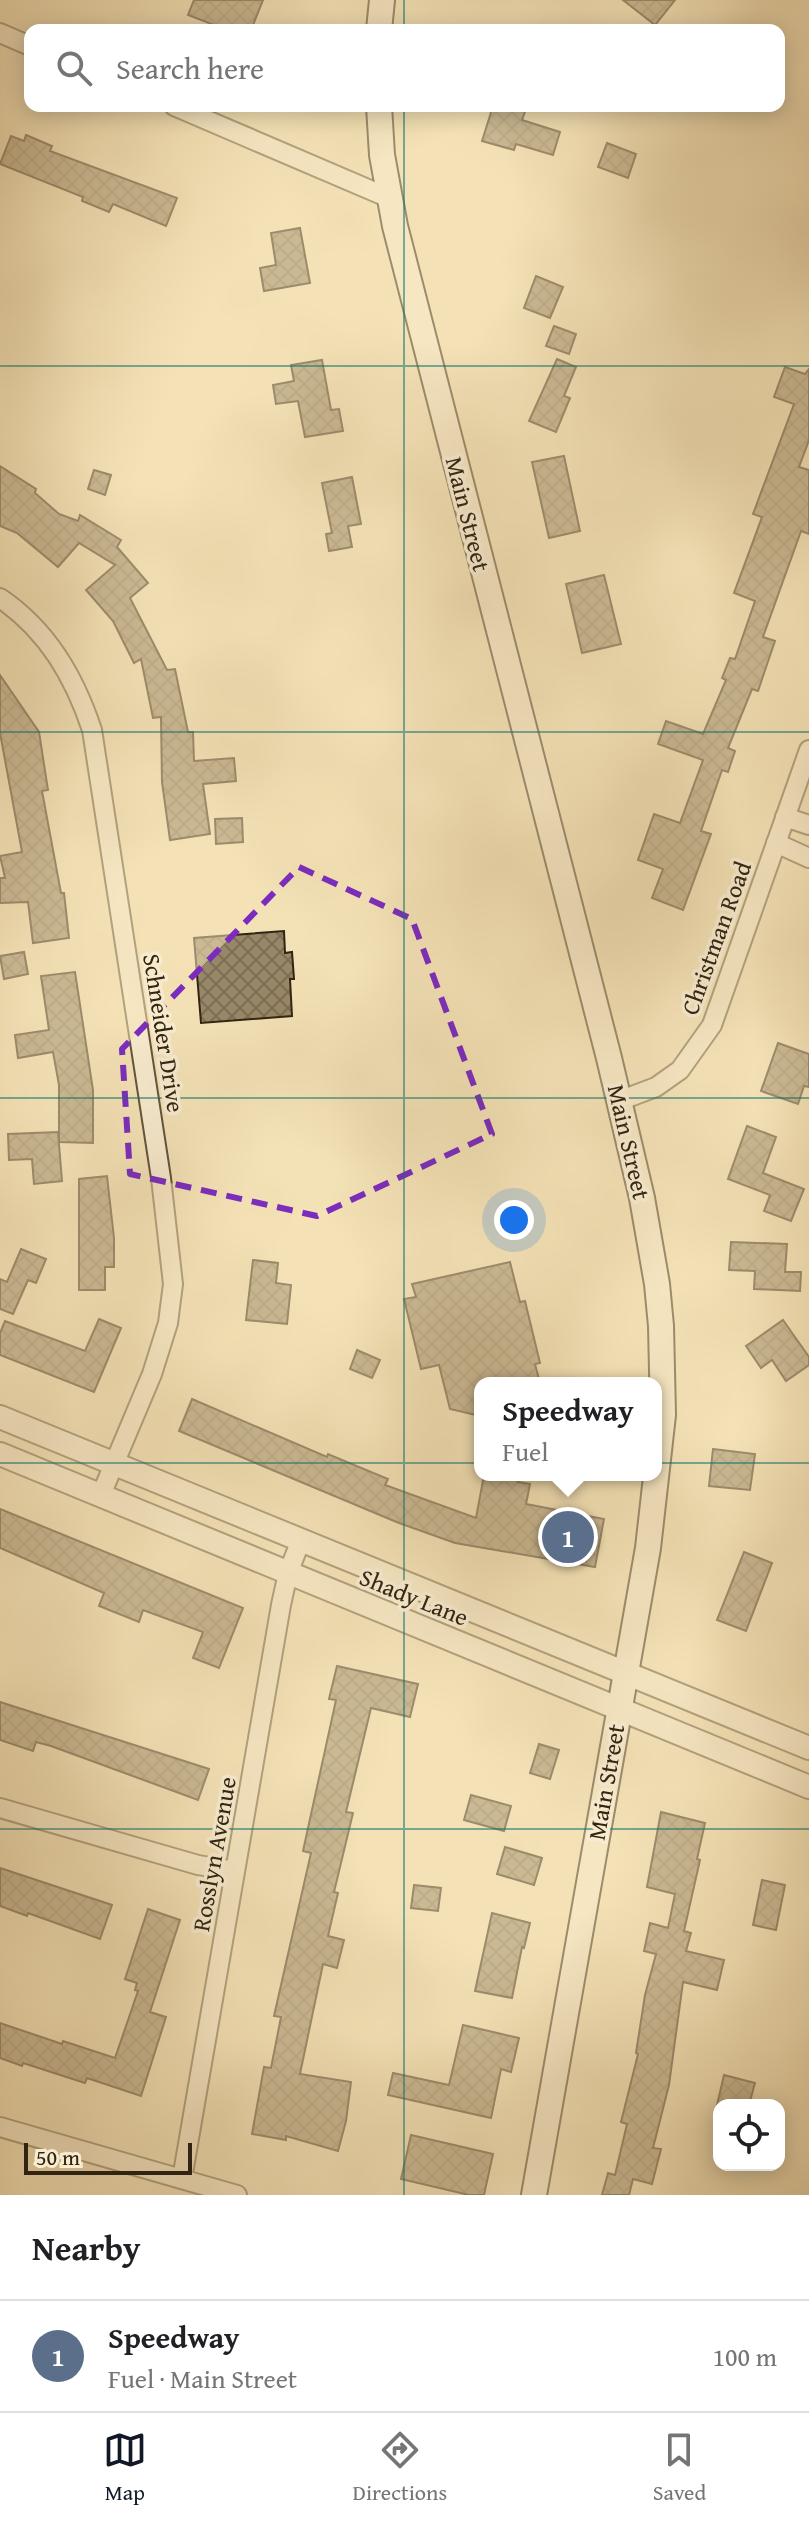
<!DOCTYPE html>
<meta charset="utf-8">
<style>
body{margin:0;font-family:"Gentium Book Plus",serif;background:#f2f2f2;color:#202124}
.controls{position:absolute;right:24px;bottom:24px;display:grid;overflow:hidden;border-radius:16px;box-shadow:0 4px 20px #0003}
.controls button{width:72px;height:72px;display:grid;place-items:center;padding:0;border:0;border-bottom:2px solid #e0e0e0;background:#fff;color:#202124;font:40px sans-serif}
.scale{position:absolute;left:24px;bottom:20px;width:168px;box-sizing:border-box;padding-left:8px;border:4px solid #322412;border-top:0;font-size:22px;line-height:28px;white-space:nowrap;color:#322412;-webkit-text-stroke:6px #f8ecd0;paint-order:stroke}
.you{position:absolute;left:514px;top:1220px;width:28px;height:28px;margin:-20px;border:6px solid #fff;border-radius:50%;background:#1a73e8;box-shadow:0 0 0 12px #1a73e833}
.badge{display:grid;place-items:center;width:52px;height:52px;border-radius:50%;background:#111827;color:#fff;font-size:26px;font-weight:700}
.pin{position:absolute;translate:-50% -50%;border:4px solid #fff;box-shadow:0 2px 8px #0006}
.popup{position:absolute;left:474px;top:1377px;width:188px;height:104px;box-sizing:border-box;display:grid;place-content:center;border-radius:16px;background:#fff;filter:drop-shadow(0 2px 6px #0005);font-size:26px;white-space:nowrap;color:#757577}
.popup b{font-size:30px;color:#202124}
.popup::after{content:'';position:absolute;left:50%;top:100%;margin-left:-16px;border:16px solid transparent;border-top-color:#fff}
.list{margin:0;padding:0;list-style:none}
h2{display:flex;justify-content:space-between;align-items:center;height:104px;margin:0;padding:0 32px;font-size:34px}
h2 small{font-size:26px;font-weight:400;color:#757577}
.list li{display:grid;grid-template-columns:52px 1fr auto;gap:24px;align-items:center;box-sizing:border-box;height:112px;padding:0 32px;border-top:2px solid #e0e0e0}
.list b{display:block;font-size:30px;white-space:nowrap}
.list p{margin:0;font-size:26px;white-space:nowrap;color:#757577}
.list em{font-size:26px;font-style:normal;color:#757577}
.icon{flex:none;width:44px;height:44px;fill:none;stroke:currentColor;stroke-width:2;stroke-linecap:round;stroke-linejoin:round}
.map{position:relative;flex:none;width:809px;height:2195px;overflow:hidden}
.search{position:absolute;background:#fff;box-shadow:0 4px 20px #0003;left:24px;right:24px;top:24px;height:88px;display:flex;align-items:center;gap:20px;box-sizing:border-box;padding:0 28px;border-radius:16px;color:#757577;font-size:30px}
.sheet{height:216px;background:#fff}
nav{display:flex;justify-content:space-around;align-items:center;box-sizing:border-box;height:112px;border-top:2px solid #e0e0e0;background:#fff;font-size:22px;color:#757577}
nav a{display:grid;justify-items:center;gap:4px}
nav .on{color:#111827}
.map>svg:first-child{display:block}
.building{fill:url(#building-cross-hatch);stroke:#322412;stroke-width:2}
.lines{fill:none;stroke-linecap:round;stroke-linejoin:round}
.minor-casing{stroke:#62543b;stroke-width:22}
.tertiary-casing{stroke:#62543b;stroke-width:26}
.secondary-casing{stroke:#322412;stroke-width:28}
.minor{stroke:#f8ecd0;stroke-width:18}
.tertiary{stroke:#f8ecd0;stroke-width:22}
.secondary{stroke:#f8ecd0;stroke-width:24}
.marked{fill:none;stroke:#7b2cbf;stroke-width:6;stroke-dasharray:16 10;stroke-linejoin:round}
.grid{fill:none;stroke:#0f766e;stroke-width:2;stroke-opacity:0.55}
.labels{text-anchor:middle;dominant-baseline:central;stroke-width:7;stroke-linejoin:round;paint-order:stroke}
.street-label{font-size:24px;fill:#322412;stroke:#f8ecd0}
</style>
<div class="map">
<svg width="809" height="2195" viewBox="0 0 809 2195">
<defs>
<pattern id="building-cross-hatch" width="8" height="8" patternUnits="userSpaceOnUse" patternTransform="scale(2)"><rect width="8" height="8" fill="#978768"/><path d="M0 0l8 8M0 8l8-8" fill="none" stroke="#7c6e54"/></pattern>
</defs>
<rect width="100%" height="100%" fill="#f4e2b7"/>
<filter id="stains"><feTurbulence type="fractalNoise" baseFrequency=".0025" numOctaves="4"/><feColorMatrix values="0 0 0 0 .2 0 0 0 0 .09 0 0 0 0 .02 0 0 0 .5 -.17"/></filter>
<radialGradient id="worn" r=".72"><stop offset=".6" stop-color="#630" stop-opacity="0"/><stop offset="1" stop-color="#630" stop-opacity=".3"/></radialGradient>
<g class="building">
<path d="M 194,0 L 263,0 L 251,30 L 227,30 L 188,15 Z"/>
<path d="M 623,0 L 675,0 L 655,25 Z"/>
<path d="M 493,106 L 527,106 L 522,120 L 560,132 L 553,155 L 516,144 L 514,150 L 482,141 Z"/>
<path d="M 26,135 L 52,146 L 50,151 L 177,198 L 166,226 L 113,204 L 109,212 L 82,201 L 83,197 L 0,164 L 11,136 L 24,141 Z"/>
<path d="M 607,143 L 636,154 L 628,178 L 598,167 Z"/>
<path d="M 300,228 L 310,283 L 264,291 L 260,268 L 276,265 L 271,233 Z"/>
<path d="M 536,276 L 563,287 L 550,318 L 524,308 Z"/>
<path d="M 554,326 L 576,334 L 569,354 L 546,346 Z"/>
<path d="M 557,359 L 576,367 L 564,396 L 570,398 L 556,432 L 529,421 Z"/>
<path d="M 322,360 L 331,410 L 339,409 L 343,431 L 305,437 L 298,401 L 276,404 L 273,385 L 294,381 L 291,365 Z"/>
<path d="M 785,367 L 805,374 L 809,369 L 809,440 L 799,467 L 809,470 L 809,534 L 801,531 L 763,637 L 775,641 L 758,691 L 752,689 L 728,748 L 735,751 L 728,772 L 722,770 L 701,831 L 711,834 L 683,910 L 652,898 L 663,869 L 638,860 L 654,814 L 680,823 L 703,760 L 658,744 L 666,721 L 703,734 L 726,680 L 722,678 L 730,658 L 735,659 L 755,601 L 734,593 L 762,517 L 753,514 L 794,404 L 774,397 Z"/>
<path d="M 564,456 L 580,531 L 549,538 L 532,462 Z"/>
<path d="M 0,466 L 36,489 L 35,493 L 59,514 L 78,521 L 80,515 L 121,540 L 117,547 L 148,583 L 130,598 L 167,670 L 175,669 L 188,732 L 193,732 L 194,761 L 234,758 L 236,781 L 203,784 L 210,834 L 170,840 L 162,782 L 161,717 L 153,718 L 141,659 L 134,663 L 113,621 L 86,590 L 115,565 L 79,543 L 58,567 L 17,533 L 0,526 Z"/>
<path d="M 94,470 L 111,475 L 105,495 L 88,489 Z"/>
<path d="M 352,477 L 361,524 L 348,526 L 352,547 L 329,551 L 326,534 L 332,533 L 322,483 Z"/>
<path d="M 604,575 L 621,644 L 582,653 L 566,584 Z"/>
<path d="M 0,675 L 39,732 L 48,790 L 42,791 L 61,893 L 64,893 L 69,938 L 33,943 L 28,902 L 0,903 L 0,878 L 5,878 L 0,856 L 22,852 L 0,733 Z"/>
<path d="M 242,818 L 243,842 L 216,844 L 215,819 Z"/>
<path d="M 284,931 L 285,953 L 292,952 L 294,979 L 290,979 L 292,1016 L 201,1023 L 194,938 Z"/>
<path d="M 24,952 L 28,974 L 4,979 L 0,956 Z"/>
<path d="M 75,972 L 93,1090 L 93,1143 L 59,1142 L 59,1085 L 53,1052 L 18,1058 L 15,1035 L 49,1030 L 41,976 Z"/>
<path d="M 778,1043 L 809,1054 L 809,1087 L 804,1086 L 798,1104 L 761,1091 Z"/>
<path d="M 747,1126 L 776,1137 L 763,1173 L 804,1189 L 791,1221 L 764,1211 L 770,1195 L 728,1179 Z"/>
<path d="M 58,1132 L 62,1181 L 34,1184 L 32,1159 L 9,1160 L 8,1134 Z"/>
<path d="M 107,1176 L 114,1238 L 114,1267 L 105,1267 L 105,1290 L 79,1290 L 79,1179 Z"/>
<path d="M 731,1242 L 787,1244 L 785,1272 L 801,1272 L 800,1291 L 754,1289 L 755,1271 L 729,1270 Z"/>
<path d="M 21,1249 L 46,1259 L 36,1283 L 28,1280 L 13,1314 L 0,1309 L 0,1279 L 7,1282 Z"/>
<path d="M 253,1260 L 278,1263 L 276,1283 L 291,1285 L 287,1324 L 246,1320 Z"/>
<path d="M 510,1262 L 520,1302 L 525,1301 L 540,1363 L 535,1364 L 540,1383 L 480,1383 L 480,1416 L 450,1409 L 439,1365 L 421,1369 L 404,1299 L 416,1297 L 412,1284 Z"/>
<path d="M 99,1319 L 121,1328 L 94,1392 L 0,1355 L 0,1333 L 5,1321 L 85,1351 Z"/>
<path d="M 783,1320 L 809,1357 L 809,1365 L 786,1381 L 772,1360 L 761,1368 L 746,1346 Z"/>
<path d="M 357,1350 L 380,1360 L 372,1378 L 350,1369 Z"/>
<path d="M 192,1399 L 327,1457 L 328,1454 L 388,1479 L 385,1485 L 476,1518 L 484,1475 L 520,1475 L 518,1482 L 530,1484 L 526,1504 L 604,1519 L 595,1567 L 455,1543 L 399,1523 L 179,1431 Z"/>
<path d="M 713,1449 L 755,1454 L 750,1490 L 709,1486 Z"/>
<path d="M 0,1509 L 243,1608 L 219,1668 L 193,1658 L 203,1632 L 143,1610 L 139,1622 L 99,1606 L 104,1593 L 0,1548 Z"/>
<path d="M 744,1552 L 772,1563 L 746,1631 L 717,1620 Z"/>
<path d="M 337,1666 L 418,1684 L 410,1717 L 371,1708 L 346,1812 L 353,1813 L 334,1892 L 338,1893 L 328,1936 L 344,1940 L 337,1968 L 323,1964 L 300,2074 L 351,2082 L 346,2121 L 338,2151 L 286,2136 L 286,2140 L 252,2134 L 264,2067 L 271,2068 L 281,2017 L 274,2016 L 311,1853 L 303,1851 L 336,1700 L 329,1699 Z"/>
<path d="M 0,1702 L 209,1769 L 198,1800 L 51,1746 L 36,1742 L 33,1751 L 0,1740 Z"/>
<path d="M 539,1744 L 559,1750 L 550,1779 L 530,1773 Z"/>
<path d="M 471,1795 L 511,1806 L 504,1831 L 464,1820 Z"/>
<path d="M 661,1812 L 705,1823 L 697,1859 L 700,1860 L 684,1931 L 691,1933 L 686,1951 L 724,1960 L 717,1990 L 683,1982 L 669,2085 L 653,2148 L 661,2149 L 652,2184 L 633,2179 L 629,2195 L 602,2195 L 608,2173 L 615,2175 L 627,2124 L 621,2122 L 638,2054 L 636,2053 L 645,1995 L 656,1954 L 644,1951 L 650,1923 L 668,1928 L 675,1894 L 647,1887 Z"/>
<path d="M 505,1847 L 542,1858 L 534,1885 L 497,1874 Z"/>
<path d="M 0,1868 L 112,1905 L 100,1939 L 28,1913 L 27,1916 L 0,1906 Z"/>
<path d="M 762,1880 L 785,1885 L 776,1930 L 753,1925 Z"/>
<path d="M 414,1885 L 441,1888 L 438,1911 L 411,1908 Z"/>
<path d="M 148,1909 L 180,1920 L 150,2012 L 166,2017 L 141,2096 L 87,2078 L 85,2083 L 23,2063 L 22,2066 L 0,2058 L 0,2023 L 62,2044 L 63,2041 L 115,2058 L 138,1991 L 135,1990 L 137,1983 L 125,1979 Z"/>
<path d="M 492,1913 L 530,1923 L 524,1948 L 522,1947 L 512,1998 L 475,1991 Z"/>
<path d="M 463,2025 L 519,2038 L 511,2072 L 501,2069 L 491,2118 L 388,2095 L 393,2073 L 449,2085 Z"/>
<path d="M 724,2075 L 755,2083 L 749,2105 L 717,2105 Z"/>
<path d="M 411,2135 L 493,2154 L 484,2195 L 469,2195 L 401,2179 Z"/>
</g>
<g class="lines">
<defs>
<g id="minor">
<path d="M 0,33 L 30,46"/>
<path d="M 174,106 L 389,198"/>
<path d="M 0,598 C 47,630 74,676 92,730 L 161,1178 L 173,1284 L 168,1323 L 152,1374 L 101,1495"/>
<path d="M 785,817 L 809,825"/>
<path d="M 776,843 L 809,858"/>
<path d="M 619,1101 L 656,1087 L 680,1070 L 712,1025 L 809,750"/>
<path d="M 0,1808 L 198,1865 L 235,1871"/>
<path d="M 0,2127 L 237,2195"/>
<path d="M 182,2179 L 281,1605 L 288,1573 L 301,1540"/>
</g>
<g id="tertiary">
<path d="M 0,1417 L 809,1748"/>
<path d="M 0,1454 L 809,1787"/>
</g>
<g id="secondary">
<path d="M 379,30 L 382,0"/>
<path d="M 379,106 L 382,155 L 395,226 L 609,1058 L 642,1198 L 657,1284 L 661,1326 L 663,1415 L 648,1548 L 534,2195"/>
</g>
</defs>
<use href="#minor" class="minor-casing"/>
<use href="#tertiary" class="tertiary-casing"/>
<use href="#secondary" class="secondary-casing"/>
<use href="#minor" class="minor"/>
<use href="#tertiary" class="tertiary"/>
<use href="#secondary" class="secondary"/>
</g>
<path d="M0 0H809V2195H0ZM 299,867 L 412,919 L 492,1134 L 317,1216 L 130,1174 L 122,1049 Z" fill="#f4e2b7" fill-opacity=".55" fill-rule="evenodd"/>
<path class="marked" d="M 299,867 L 412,919 L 492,1134 L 317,1216 L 130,1174 L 122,1049 Z"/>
<path class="grid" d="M 404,0 L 404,30M 404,106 L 404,2195M 0,366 L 809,366M 0,732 L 809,732M 0,1098 L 809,1098M 0,1463 L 809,1463M 0,1829 L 809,1829"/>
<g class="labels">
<g class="street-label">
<text transform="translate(468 514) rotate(76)">Main Street</text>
<text transform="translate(716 938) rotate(-70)">Christman Road</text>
<text transform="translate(164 1033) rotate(81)">Schneider Drive</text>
<text transform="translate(629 1142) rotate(77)">Main Street</text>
<text transform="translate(414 1597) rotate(22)">Shady Lane</text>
<text transform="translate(606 1782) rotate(-80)">Main Street</text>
<text transform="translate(214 1854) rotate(-80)">Rosslyn Avenue</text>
</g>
</g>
<rect width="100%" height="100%" filter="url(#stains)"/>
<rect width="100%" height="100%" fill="url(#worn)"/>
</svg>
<div class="controls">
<button><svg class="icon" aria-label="locate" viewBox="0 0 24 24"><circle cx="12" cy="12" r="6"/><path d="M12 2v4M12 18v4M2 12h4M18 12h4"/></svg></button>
</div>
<div class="scale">50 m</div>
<div class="you"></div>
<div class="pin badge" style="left:568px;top:1537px;background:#5c6f8a">1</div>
<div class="popup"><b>Speedway</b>Fuel</div>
<div class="search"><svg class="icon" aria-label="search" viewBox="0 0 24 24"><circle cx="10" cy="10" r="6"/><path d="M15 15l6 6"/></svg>Search here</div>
</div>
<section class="sheet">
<h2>Nearby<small></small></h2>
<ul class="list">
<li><span class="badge" style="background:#5c6f8a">1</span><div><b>Speedway</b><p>Fuel · Main Street</p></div><em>100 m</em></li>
</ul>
</section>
<nav>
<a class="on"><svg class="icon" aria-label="map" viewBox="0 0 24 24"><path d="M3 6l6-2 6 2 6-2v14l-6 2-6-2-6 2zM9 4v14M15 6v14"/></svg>Map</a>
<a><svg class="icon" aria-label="directions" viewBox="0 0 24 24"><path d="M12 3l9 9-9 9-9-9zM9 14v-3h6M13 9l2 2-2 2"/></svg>Directions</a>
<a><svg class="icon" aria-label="saved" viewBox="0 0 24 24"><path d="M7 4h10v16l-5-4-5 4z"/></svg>Saved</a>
</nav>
